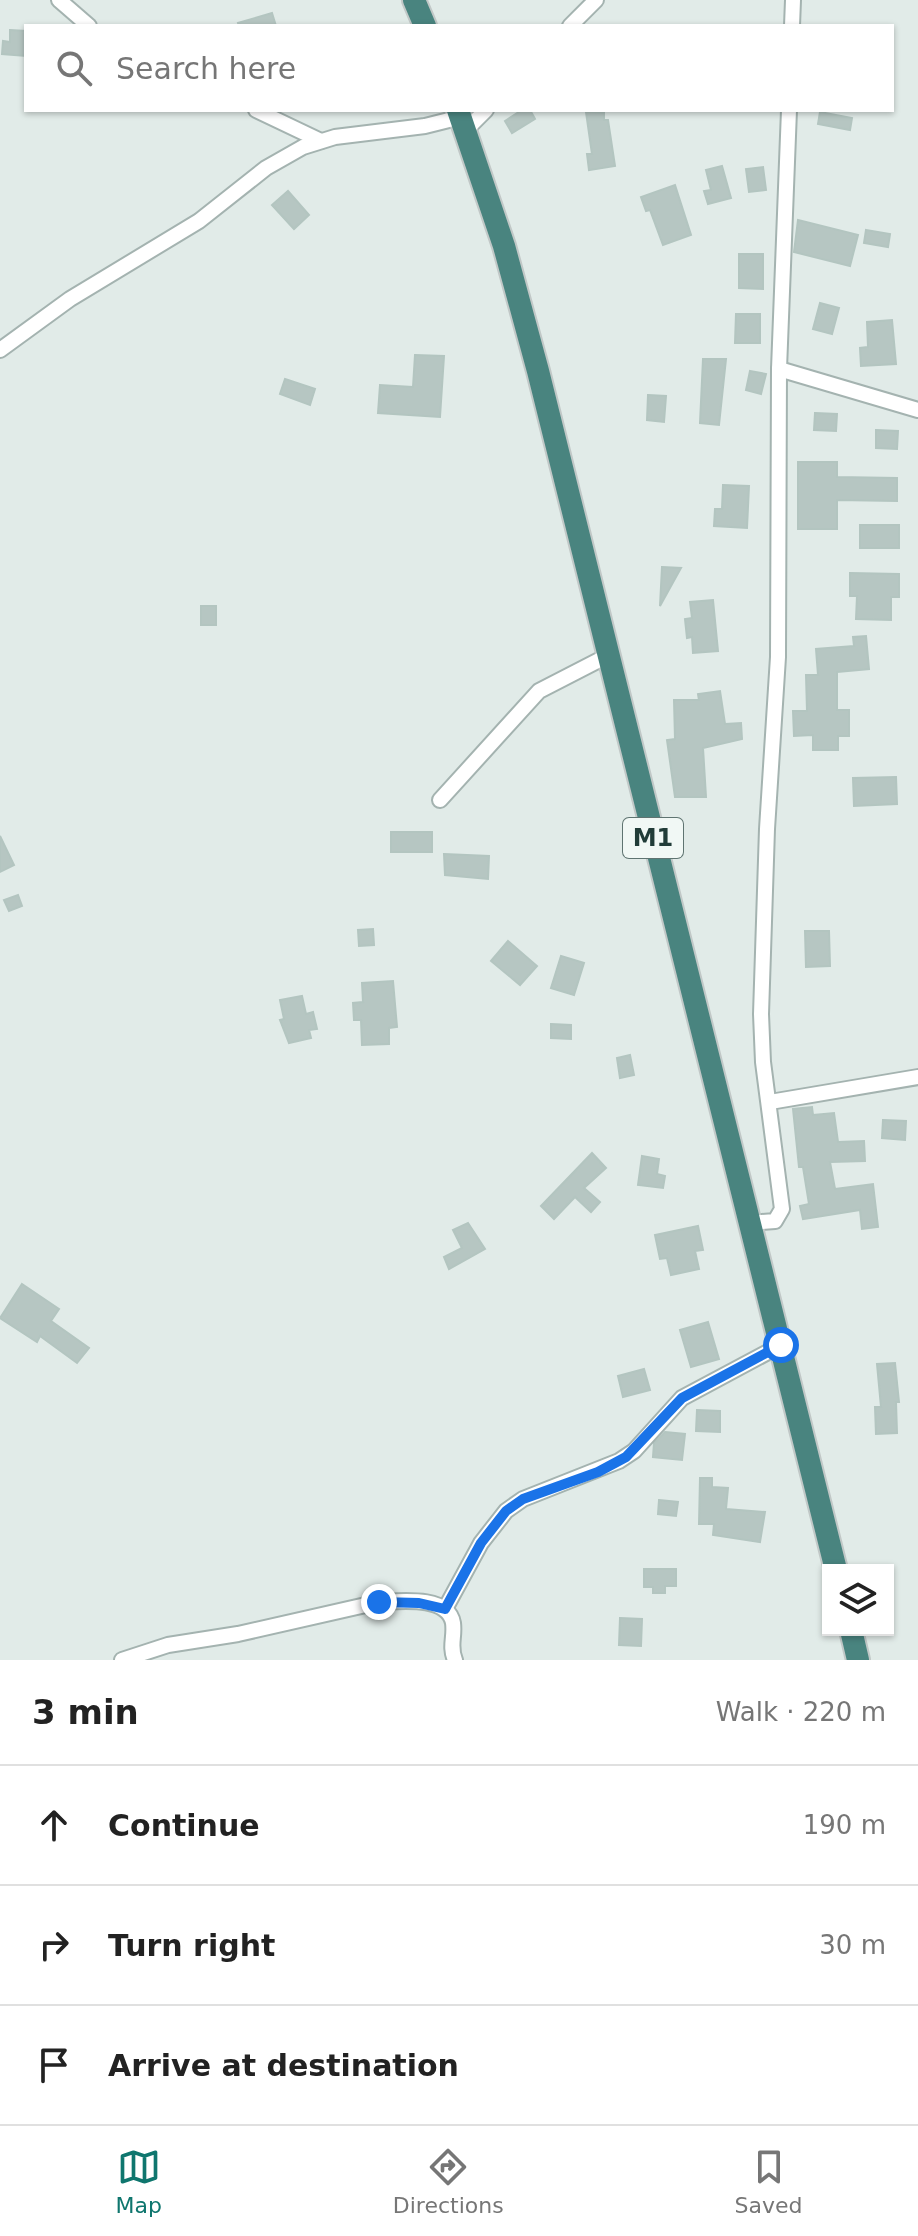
<!DOCTYPE html>
<meta charset="utf-8">
<style>
body{margin:0;font-family:"DejaVu Sans",sans-serif;background:#f2f2f2;color:#222}
.controls{position:absolute;right:24px;bottom:24px;display:grid;overflow:hidden;border-radius:0px;box-shadow:0 2px 6px #0004}
.controls button{width:72px;height:72px;display:grid;place-items:center;padding:0;border:0;border-bottom:2px solid #e0e0e0;background:#fff;color:#222;font:40px sans-serif}
.stop{position:absolute;width:24px;height:24px;margin:-18px;border:6px solid #1a73e8;border-radius:50%;background:#fff}
.stop.end{background:#1a73e8;border-color:#fff;box-shadow:0 2px 8px #0008}
.list{margin:0;padding:0;list-style:none}
h2{display:flex;justify-content:space-between;align-items:center;height:104px;margin:0;padding:0 32px;font-size:34px}
h2 small{font-size:26px;font-weight:400;color:#767676}
.list li{display:grid;grid-template-columns:52px 1fr auto;gap:24px;align-items:center;box-sizing:border-box;height:120px;padding:0 32px;border-top:2px solid #e0e0e0}
.list b{display:block;font-size:30px;white-space:nowrap}
.list em{font-size:26px;font-style:normal;color:#767676}
.icon{flex:none;width:44px;height:44px;fill:none;stroke:currentColor;stroke-width:2;stroke-linecap:round;stroke-linejoin:round}
.map{position:relative;flex:none;width:918px;height:1660px;overflow:hidden}
.search{position:absolute;background:#fff;box-shadow:0 2px 6px #0004;left:24px;right:24px;top:24px;height:88px;display:flex;align-items:center;gap:20px;box-sizing:border-box;padding:0 28px;border-radius:0px;color:#767676;font-size:30px}
.sheet{height:464px;background:#fff}
nav{display:flex;justify-content:space-around;align-items:center;box-sizing:border-box;height:112px;border-top:2px solid #e0e0e0;background:#fff;font-size:22px;color:#767676}
nav a{display:grid;justify-items:center;gap:4px}
nav .on{color:#0f766e}
.map>svg:first-child{display:block}
.building{fill:#b6c6c2;stroke:#b3c5c0;stroke-width:2}
.lines{fill:none;stroke-linecap:round;stroke-linejoin:round}
.minor-casing{stroke:#a4b3b0;stroke-width:18}
.trunk-casing{stroke:#c1c8c7;stroke-width:26}
.minor{stroke:#fff;stroke-width:14}
.trunk{stroke:#49847f;stroke-width:22}
.route{stroke:#1a73e8;stroke-width:10}
.labels{text-anchor:middle;dominant-baseline:central;stroke-width:8;stroke-linejoin:round;paint-order:stroke}
.shield{fill:#f1f8f5;stroke:#5f7471;stroke-width:2}
.shield-label{font-size:24px;font-weight:bold;fill:#213c38}
</style>
<div class="map">
<svg width="918" height="1660" viewBox="0 0 918 1660">
<rect width="100%" height="100%" fill="#e1ebe8"/>
<g class="building">
<path d="M 272,13 L 276,26 L 239,26 L 238,23 Z"/>
<path d="M 10,30 L 26,31 L 26,56 L 2,54 L 3,41 L 10,42 Z"/>
<path d="M 522,110 L 530,110 L 535,119 L 512,133 L 505,121 Z"/>
<path d="M 586,112 L 604,113 L 604,120 L 608,120 L 615,166 L 589,170 L 587,154 L 592,154 Z"/>
<path d="M 820,112 L 852,118 L 850,130 L 818,124 Z"/>
<path d="M 722,166 L 731,198 L 708,204 L 704,191 L 711,190 L 706,170 Z"/>
<path d="M 763,167 L 766,190 L 749,192 L 746,169 Z"/>
<path d="M 675,185 L 691,235 L 663,245 L 650,210 L 646,211 L 641,197 Z"/>
<path d="M 288,191 L 309,215 L 294,229 L 272,205 Z"/>
<path d="M 798,220 L 858,235 L 850,266 L 794,252 Z"/>
<path d="M 866,230 L 890,234 L 888,247 L 864,243 Z"/>
<path d="M 739,254 L 763,254 L 763,289 L 739,288 Z"/>
<path d="M 820,303 L 839,308 L 832,334 L 813,329 Z"/>
<path d="M 736,314 L 760,314 L 760,343 L 735,343 Z"/>
<path d="M 892,320 L 896,364 L 861,366 L 860,348 L 868,347 L 867,322 Z"/>
<path d="M 415,355 L 444,356 L 440,417 L 378,413 L 380,385 L 413,387 Z"/>
<path d="M 703,359 L 726,359 L 719,425 L 700,423 Z"/>
<path d="M 750,371 L 766,374 L 761,394 L 746,390 Z"/>
<path d="M 285,379 L 315,389 L 310,405 L 280,394 Z"/>
<path d="M 648,395 L 666,396 L 664,422 L 647,420 Z"/>
<path d="M 815,413 L 837,414 L 836,431 L 814,430 Z"/>
<path d="M 876,430 L 898,431 L 897,449 L 876,448 Z"/>
<path d="M 798,462 L 837,462 L 837,477 L 897,478 L 897,501 L 837,500 L 837,529 L 798,529 Z"/>
<path d="M 723,485 L 749,486 L 747,528 L 714,526 L 715,509 L 722,509 Z"/>
<rect x="860" y="525" width="39" height="23"/>
<path d="M 662,567 L 681,568 L 660,606 Z"/>
<path d="M 850,573 L 899,574 L 899,597 L 891,597 L 891,620 L 856,619 L 857,596 L 850,596 Z"/>
<path d="M 713,600 L 718,651 L 693,653 L 692,637 L 687,638 L 685,619 L 692,618 L 690,602 Z"/>
<rect x="201" y="606" width="15" height="19"/>
<path d="M 866,636 L 869,669 L 837,672 L 837,710 L 849,710 L 849,736 L 838,736 L 838,750 L 813,750 L 813,735 L 794,736 L 793,711 L 807,711 L 806,675 L 818,675 L 816,649 L 854,646 L 853,637 Z"/>
<path d="M 720,691 L 725,724 L 741,723 L 742,739 L 703,748 L 706,797 L 675,797 L 667,740 L 675,739 L 674,700 L 699,700 L 698,694 Z"/>
<path d="M 896,777 L 897,804 L 854,806 L 853,778 Z"/>
<rect x="391" y="832" width="41" height="20"/>
<path d="M 0,836 L 14,865 L 0,872 Z"/>
<path d="M 444,854 L 489,856 L 488,879 L 445,875 Z"/>
<path d="M 18,895 L 22,906 L 9,911 L 4,900 Z"/>
<path d="M 373,929 L 374,945 L 359,946 L 358,930 Z"/>
<path d="M 805,931 L 829,931 L 830,966 L 806,967 Z"/>
<path d="M 508,941 L 537,966 L 520,985 L 491,961 Z"/>
<path d="M 561,956 L 584,963 L 574,995 L 551,988 Z"/>
<path d="M 393,981 L 397,1027 L 389,1028 L 389,1044 L 362,1045 L 361,1020 L 354,1020 L 353,1003 L 363,1002 L 362,983 Z"/>
<path d="M 302,996 L 306,1014 L 313,1012 L 317,1029 L 309,1030 L 311,1038 L 289,1043 L 280,1020 L 284,1019 L 280,1000 Z"/>
<path d="M 551,1024 L 571,1025 L 571,1039 L 551,1038 Z"/>
<path d="M 630,1055 L 634,1075 L 620,1078 L 617,1058 Z"/>
<path d="M 812,1107 L 813,1115 L 834,1113 L 838,1142 L 864,1141 L 865,1161 L 830,1162 L 835,1189 L 873,1184 L 878,1227 L 862,1229 L 860,1210 L 803,1219 L 800,1206 L 809,1204 L 803,1167 L 799,1167 L 793,1109 Z"/>
<path d="M 883,1120 L 906,1121 L 905,1140 L 882,1138 Z"/>
<path d="M 592,1153 L 606,1168 L 584,1188 L 600,1202 L 591,1212 L 575,1197 L 554,1219 L 541,1206 Z"/>
<path d="M 642,1156 L 659,1159 L 657,1174 L 665,1176 L 663,1188 L 638,1185 Z"/>
<path d="M 468,1223 L 485,1249 L 449,1269 L 444,1257 L 462,1248 L 453,1230 Z"/>
<path d="M 698,1226 L 703,1250 L 695,1251 L 699,1269 L 671,1275 L 667,1258 L 660,1259 L 655,1235 Z"/>
<path d="M 22,1284 L 59,1309 L 51,1321 L 89,1348 L 77,1363 L 40,1336 L 37,1342 L 0,1318 Z"/>
<path d="M 708,1322 L 719,1359 L 691,1367 L 680,1330 Z"/>
<path d="M 895,1363 L 899,1402 L 896,1402 L 897,1433 L 876,1434 L 875,1407 L 881,1407 L 877,1364 Z"/>
<path d="M 644,1369 L 650,1390 L 623,1397 L 618,1376 Z"/>
<path d="M 697,1410 L 720,1411 L 720,1432 L 696,1431 Z"/>
<path d="M 665,1432 L 685,1434 L 682,1460 L 653,1457 L 654,1443 Z"/>
<path d="M 700,1478 L 712,1478 L 712,1487 L 728,1488 L 726,1509 L 765,1512 L 760,1542 L 713,1535 L 714,1524 L 699,1524 Z"/>
<path d="M 659,1500 L 678,1502 L 676,1516 L 658,1514 Z"/>
<path d="M 644,1569 L 676,1569 L 676,1586 L 665,1586 L 665,1593 L 653,1593 L 653,1587 L 644,1587 Z"/>
<path d="M 620,1618 L 642,1619 L 641,1646 L 619,1645 Z"/>
</g>
<g class="lines">
<defs>
<g id="minor">
<path d="M 59,0 L 89,26"/>
<path d="M 570,26 L 596,0"/>
<path d="M 792,26 L 793,0"/>
<path d="M 256,110 L 321,141"/>
<path d="M 466,130 L 486,110"/>
<path d="M 0,350 L 70,299 L 199,221 L 266,168 L 303,147 L 335,137 L 425,126 L 461,117"/>
<path d="M 779,369 L 918,410"/>
<path d="M 440,800 L 539,691 L 607,656"/>
<path d="M 770,1102 L 918,1077"/>
<path d="M 750,1223 L 775,1221 L 782,1209 L 763,1062 L 761,1014 L 767,829 L 778,657 L 779,369 L 789,110"/>
<path d="M 445,1609 L 481,1543 L 506,1511 L 523,1499 L 619,1461 L 634,1451 L 682,1398 L 781,1345"/>
<path d="M 122,1660 L 168,1645 L 238,1634 L 379,1602 C 400,1601 448,1595 453,1623 C 455,1637 449,1646 455,1660"/>
</g>
<g id="trunk">
<path d="M 414,0 L 425,26"/>
<path d="M 458,110 L 504,246 L 538,371 L 836,1570"/>
<path d="M 851,1630 L 858,1660"/>
</g>
</defs>
<use href="#minor" class="minor-casing"/>
<use href="#trunk" class="trunk-casing"/>
<use href="#minor" class="minor"/>
<use href="#trunk" class="trunk"/>
</g>
<g class="lines">
<path class="route" d="M 379,1602 L 419,1603 L 445,1609 L 481,1543 L 506,1511 L 523,1499 L 598,1472 L 626,1457 L 682,1398 L 781,1345"/>
</g>
<g class="labels">
<rect class="shield" x="623" y="818" width="60" height="40" rx="6"/>
<g class="shield-label">
<text x="653" y="838">M1</text>
</g>
</g>
</svg>
<div class="controls">
<button><svg class="icon" aria-label="layers" viewBox="0 0 24 24"><path d="M12 4l9 5-9 5-9-5zM3 14l9 5 9-5"/></svg></button>
</div>
<div class="stop" style="left:781px;top:1345px"></div>
<div class="stop end" style="left:379px;top:1602px"></div>
<div class="search"><svg class="icon" aria-label="search" viewBox="0 0 24 24"><circle cx="10" cy="10" r="6"/><path d="M15 15l6 6"/></svg>Search here</div>
</div>
<section class="sheet">
<h2>3 min<small>Walk · 220 m</small></h2>
<ul class="list">
<li><svg class="icon" aria-label="ahead" viewBox="0 0 24 24"><path d="M12 20V5M6 11l6-6 6 6"/></svg><div><b>Continue</b></div><em>190 m</em></li>
<li><svg class="icon" aria-label="right" viewBox="0 0 24 24"><path d="M7 20v-9h11M14 6l5 5-5 5"/></svg><div><b>Turn right</b></div><em>30 m</em></li>
<li><svg class="icon" aria-label="arrive" viewBox="0 0 24 24"><path d="M6 21V4h12l-3 4 3 4H6"/></svg><div><b>Arrive at destination</b></div></li>
</ul>
</section>
<nav>
<a class="on"><svg class="icon" aria-label="map" viewBox="0 0 24 24"><path d="M3 6l6-2 6 2 6-2v14l-6 2-6-2-6 2zM9 4v14M15 6v14"/></svg>Map</a>
<a><svg class="icon" aria-label="directions" viewBox="0 0 24 24"><path d="M12 3l9 9-9 9-9-9zM9 14v-3h6M13 9l2 2-2 2"/></svg>Directions</a>
<a><svg class="icon" aria-label="saved" viewBox="0 0 24 24"><path d="M7 4h10v16l-5-4-5 4z"/></svg>Saved</a>
</nav>
